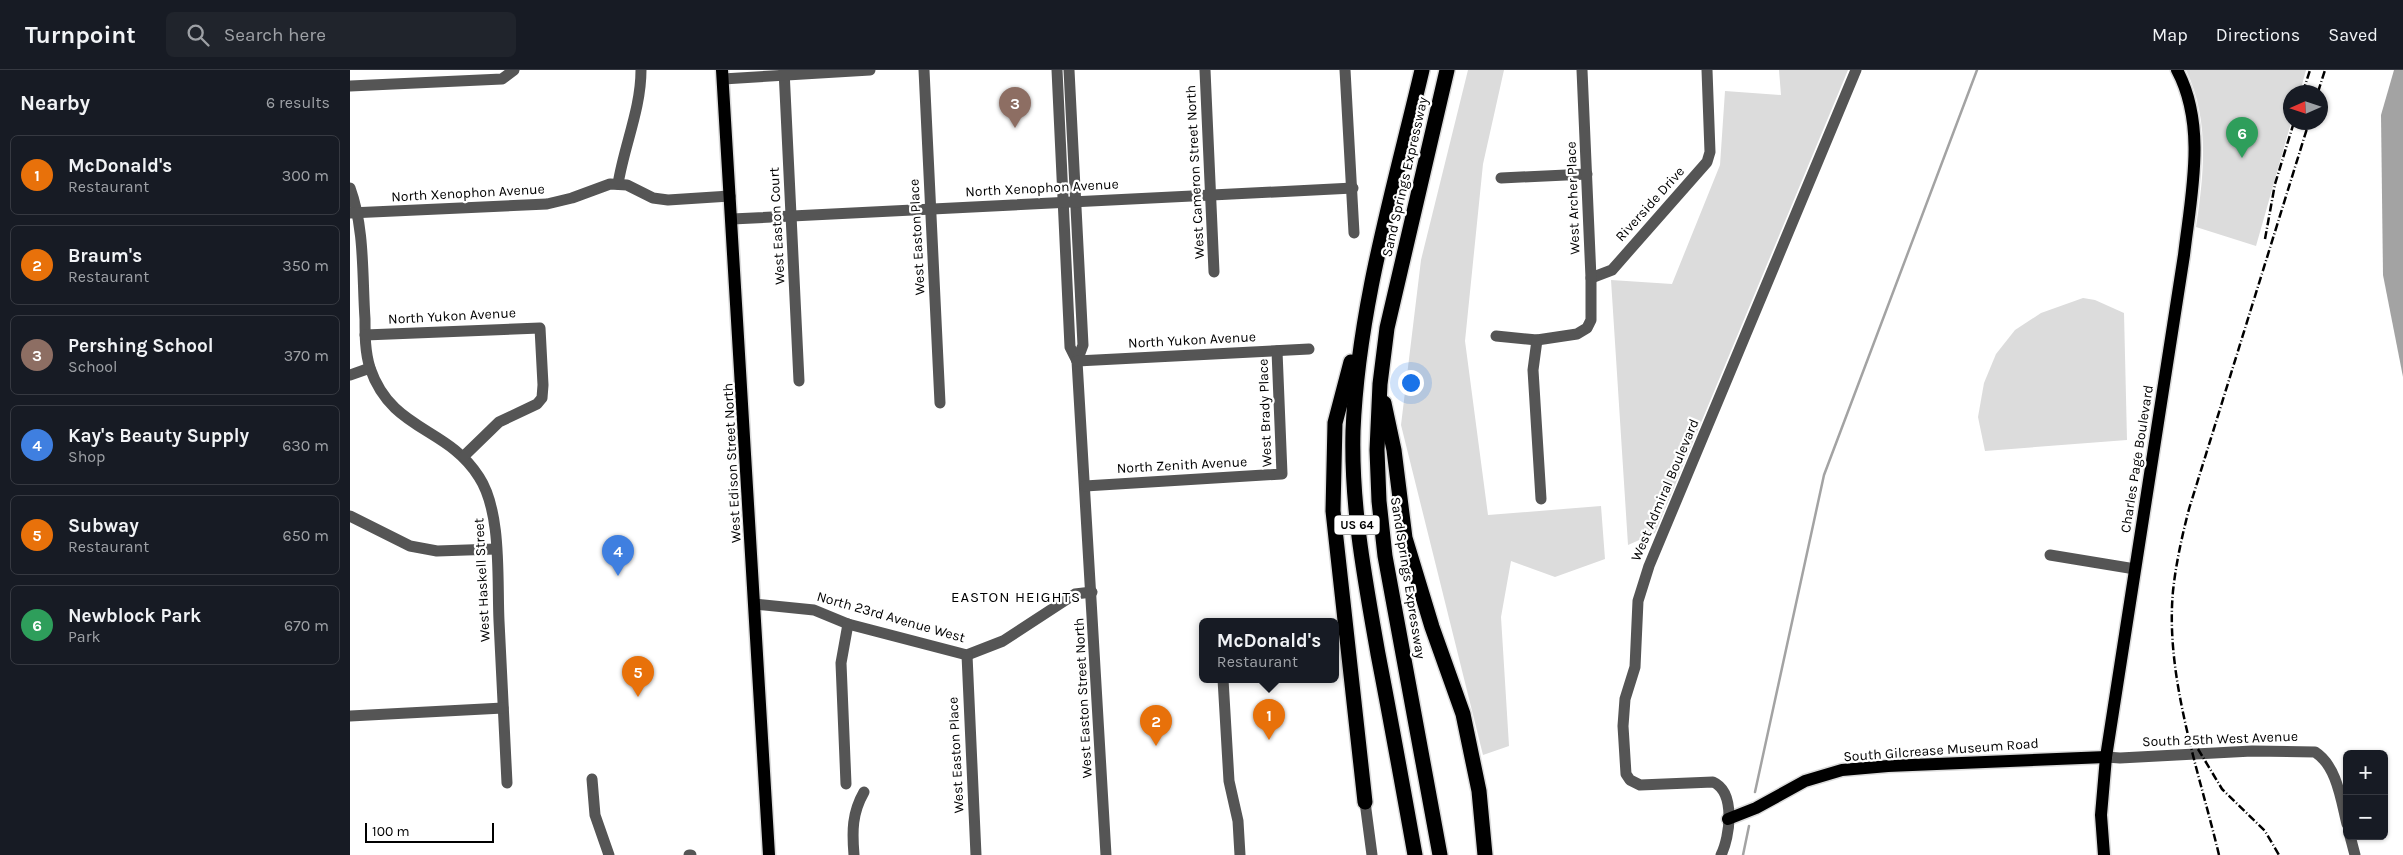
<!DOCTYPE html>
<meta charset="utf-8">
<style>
body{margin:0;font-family:Karla,sans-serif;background:#20242c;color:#f1f3f6}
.controls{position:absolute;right:15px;bottom:15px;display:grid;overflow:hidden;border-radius:8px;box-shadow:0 1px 4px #0004}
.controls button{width:45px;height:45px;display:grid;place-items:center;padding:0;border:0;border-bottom:1px solid #363941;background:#171b24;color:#f1f3f6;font:25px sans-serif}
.compass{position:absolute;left:1933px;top:15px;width:45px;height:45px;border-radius:50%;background:#171b24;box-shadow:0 1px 4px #0004;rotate:267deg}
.scale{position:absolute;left:15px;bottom:12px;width:129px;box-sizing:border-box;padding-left:5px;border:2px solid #000;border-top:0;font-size:14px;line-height:18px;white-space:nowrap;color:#000;-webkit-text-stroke:4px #fff;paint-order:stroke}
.you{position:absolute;left:1060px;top:312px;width:18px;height:18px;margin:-12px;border:4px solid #fff;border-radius:50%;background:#1a73e8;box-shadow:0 0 0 8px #1a73e833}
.badge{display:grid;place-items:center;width:32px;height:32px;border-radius:50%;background:#858687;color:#fff;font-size:16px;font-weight:700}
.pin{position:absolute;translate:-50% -41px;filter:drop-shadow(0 1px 2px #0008)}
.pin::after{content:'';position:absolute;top:26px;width:18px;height:15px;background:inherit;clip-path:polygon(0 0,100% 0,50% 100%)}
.popup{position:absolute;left:849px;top:548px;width:140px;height:65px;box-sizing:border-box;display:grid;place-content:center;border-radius:8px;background:#171b24;filter:drop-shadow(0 1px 4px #0005);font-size:16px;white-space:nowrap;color:#9ea1a6}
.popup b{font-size:19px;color:#f1f3f6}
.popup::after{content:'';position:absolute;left:50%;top:100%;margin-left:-10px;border:10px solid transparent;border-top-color:#171b24}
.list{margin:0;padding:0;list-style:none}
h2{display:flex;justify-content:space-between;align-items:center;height:65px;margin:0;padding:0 20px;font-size:21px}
h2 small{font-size:16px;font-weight:400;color:#9ea1a6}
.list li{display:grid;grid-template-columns:32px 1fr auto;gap:15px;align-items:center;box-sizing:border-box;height:80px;margin:0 10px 10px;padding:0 10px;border:1px solid #363941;border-radius:8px}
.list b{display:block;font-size:19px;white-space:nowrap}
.list p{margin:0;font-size:16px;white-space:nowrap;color:#9ea1a6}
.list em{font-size:16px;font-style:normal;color:#9ea1a6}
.icon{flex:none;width:28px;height:28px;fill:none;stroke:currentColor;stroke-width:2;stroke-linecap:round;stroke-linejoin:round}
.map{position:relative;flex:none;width:2053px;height:785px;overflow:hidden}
header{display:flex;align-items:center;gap:30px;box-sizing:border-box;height:70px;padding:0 25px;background:#171b24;border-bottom:1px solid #363941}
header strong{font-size:24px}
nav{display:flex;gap:28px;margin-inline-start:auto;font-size:18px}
.search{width:350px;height:45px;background:#20242c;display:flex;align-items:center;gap:12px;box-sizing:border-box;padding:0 18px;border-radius:8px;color:#9ea1a6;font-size:19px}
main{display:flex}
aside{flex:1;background:#171b24}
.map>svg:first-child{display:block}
.green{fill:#dcdcdc}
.water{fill:#a3a3a3}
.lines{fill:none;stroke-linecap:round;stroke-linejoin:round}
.stream{stroke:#a3a3a3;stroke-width:2.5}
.major-casing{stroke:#dbdbdb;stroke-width:15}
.highway-casing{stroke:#dbdbdb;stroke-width:18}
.minor{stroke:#555;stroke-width:11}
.major{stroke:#000;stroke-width:12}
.highway{stroke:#000;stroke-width:15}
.rail{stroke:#000;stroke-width:2.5;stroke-dasharray:8 2.5 1 2.5;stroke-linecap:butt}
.labels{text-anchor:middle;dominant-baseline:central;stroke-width:4.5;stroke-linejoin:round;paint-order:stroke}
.shield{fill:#fff;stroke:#4c4c4c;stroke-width:1}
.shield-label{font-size:12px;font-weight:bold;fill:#000}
.street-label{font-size:14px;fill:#000;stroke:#fff}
.neighbourhood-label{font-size:15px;letter-spacing:1px;fill:#000;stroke:#fff}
</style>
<header>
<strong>Turnpoint</strong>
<div class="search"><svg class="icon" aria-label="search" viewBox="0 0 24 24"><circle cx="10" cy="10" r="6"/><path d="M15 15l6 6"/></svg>Search here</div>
<nav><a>Map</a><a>Directions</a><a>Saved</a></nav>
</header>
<main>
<aside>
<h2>Nearby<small>6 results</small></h2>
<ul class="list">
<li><span class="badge" style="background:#e8710a">1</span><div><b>McDonald's</b><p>Restaurant</p></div><em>300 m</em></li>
<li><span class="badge" style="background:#e8710a">2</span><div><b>Braum's</b><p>Restaurant</p></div><em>350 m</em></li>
<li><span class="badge" style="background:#8d6e63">3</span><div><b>Pershing School</b><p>School</p></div><em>370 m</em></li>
<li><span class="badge" style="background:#3f7fe0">4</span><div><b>Kay's Beauty Supply</b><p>Shop</p></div><em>630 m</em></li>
<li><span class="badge" style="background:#e8710a">5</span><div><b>Subway</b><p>Restaurant</p></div><em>650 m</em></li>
<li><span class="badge" style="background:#2e9e5b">6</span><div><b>Newblock Park</b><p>Park</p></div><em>670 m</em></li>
</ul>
</aside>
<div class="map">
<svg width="2053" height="785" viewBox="0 0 2053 785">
<rect width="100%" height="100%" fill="#fff"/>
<g class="green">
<path d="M 1118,0 L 1154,0 L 1133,94 L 1115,271 L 1138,445 L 1251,436 L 1255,489 L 1205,507 L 1161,491 L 1151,547 L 1159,676 L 1133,685 L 1051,355 L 1071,190 Z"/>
<path d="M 1429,0 L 1498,0 L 1305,463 L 1278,475 L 1261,210 L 1322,214 L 1370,95 L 1375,21 L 1431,25 Z"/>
<path d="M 1836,0 L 1956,0 L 1950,22 L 1940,22 L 1941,53 L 1906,176 L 1846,157 C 1854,104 1860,50 1836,0 Z"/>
<path d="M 1733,228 L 1745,230 L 1774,243 L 1777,370 L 1635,381 L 1628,347 L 1634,313 L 1646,284 L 1665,260 L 1691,243 Z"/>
</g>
<path class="water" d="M 2044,0 L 2053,0 L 2053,307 L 2033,205 L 2031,45 Z"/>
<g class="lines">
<g class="stream">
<path d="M 1405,722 L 1474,405 L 1627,0"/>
<path d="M 1393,785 L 1399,756"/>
</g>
<defs>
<g id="major">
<path d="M 372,0 L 419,785"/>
<path d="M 1378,749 L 1406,738 L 1455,711 L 1492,700 L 1538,696 L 1756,687"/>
<path d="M 1754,785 L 1751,745 L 1756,687 L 1834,185 C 1841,125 1857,56 1827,0"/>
</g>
<g id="highway">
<path d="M 1001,292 L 985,353 L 983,441 L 1015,732"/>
<path d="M 1034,333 L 1044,380 L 1055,468 L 1082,557 L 1113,644 L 1129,721 L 1135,785"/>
<path d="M 1065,785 C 1053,718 1041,651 1028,584 C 1015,510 1001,437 1003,361 C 1008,238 1044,119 1072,0"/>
<path d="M 1090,785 L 1035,486 L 1029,431 L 1027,380 L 1030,314 L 1037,258 L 1097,0"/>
</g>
</defs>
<use href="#major" class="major-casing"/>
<use href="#highway" class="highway-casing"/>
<g class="minor">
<path d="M 434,0 L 449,311"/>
<path d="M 574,0 L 590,333"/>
<path d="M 707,0 L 720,277 L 727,291"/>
<path d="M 719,0 L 733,275 L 727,291 L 756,785"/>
<path d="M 855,0 L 864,202"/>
<path d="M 995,0 L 1004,163"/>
<path d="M 373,9 L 520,0"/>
<path d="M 0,16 L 152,9 L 164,0"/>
<path d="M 1151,108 L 1237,104"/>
<path d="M 268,114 C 274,76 291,39 291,0"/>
<path d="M 0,118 C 15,159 12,206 15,249 C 15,265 15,282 20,298 C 42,362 97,356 129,407 C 152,442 147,509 149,551 C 152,605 154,659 157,713"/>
<path d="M 0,143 L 197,134 L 222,128 L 260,114 L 277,115 L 303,128 L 318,130 L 380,126"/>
<path d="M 382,149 L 1003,118"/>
<path d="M 1241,208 L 1262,200 L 1357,92 L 1360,82 L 1357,0"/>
<path d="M 15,265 L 190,258 L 193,315 L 192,328 L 187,334 L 149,352 L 114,386"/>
<path d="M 1146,266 L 1187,270 L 1227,264 L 1237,258 L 1241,250 L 1241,208 L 1232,0"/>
<path d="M 1187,270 L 1183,300 L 1191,429"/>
<path d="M 727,291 L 959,279"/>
<path d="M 0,305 L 20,298"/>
<path d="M 735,416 L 932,404 L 927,281"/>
<path d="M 0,446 L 60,476 L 87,481 L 146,479"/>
<path d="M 1700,485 L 1785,499"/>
<path d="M 405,534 L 464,540 L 498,554 L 617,585 L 653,571 L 725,524 L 742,522"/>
<path d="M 617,585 L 626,785"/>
<path d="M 873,609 L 879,711 L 888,751 L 890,785"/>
<path d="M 0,646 L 153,638"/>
<path d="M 1756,687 L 1770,688 L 1902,681 L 1965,682 C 1987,696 1991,730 1997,754"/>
<path d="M 242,709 L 245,745 L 259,785"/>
<path d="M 496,714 L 491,593 L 498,554"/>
<path d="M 1015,732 L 1022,785"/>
<path d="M 2000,766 L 2005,785"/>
<path d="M 339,785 L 341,785"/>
<path d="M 504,785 C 502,761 502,743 514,722"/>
<path d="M 1371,785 C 1380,767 1386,722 1363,712 L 1290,715 L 1280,710 L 1276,704 L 1273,656 L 1275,629 L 1285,597 L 1288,531 L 1299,496 L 1506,0"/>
</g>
<use href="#major" class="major"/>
<use href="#highway" class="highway"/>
<g class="rail">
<path d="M 1953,22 L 1960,0"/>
<path d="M 1968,22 L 1975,0"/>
<path d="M 1915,169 L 1925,114 L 1944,52"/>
<path d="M 1848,679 L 1872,719 L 1915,761 L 1929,785"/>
<path d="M 1869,785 C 1849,701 1815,608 1823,521 C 1826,493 1832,466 1839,439 L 1959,52"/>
</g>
</g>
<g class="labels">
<rect class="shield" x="984.5" y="445.5" width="45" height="19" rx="4"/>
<g class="shield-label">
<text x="1007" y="455">US 64</text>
</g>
<g class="street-label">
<text transform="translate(845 102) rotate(-93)">West Cameron Street North</text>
<text transform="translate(1055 107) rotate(-77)">Sand Springs Expressway</text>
<text transform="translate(692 118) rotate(-3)">North Xenophon Avenue</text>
<text transform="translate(118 123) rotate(-3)">North Xenophon Avenue</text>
<text transform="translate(1223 128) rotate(-92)">West Archer Place</text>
<text transform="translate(1300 134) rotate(-48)">Riverside Drive</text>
<text transform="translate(427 156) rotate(-93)">West Easton Court</text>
<text transform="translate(567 167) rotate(-93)">West Easton Place</text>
<text transform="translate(102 246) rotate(-3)">North Yukon Avenue</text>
<text transform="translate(842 270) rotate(-3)">North Yukon Avenue</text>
<text transform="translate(915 343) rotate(-92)">West Brady Place</text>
<text transform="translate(1787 389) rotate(-81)">Charles Page Boulevard</text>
<text transform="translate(382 393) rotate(-93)">West Edison Street North</text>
<text transform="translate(832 395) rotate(-3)">North Zenith Avenue</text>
<text transform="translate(1315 420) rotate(-67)">West Admiral Boulevard</text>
<text transform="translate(1058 508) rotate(81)">Sand Springs Expressway</text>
<text transform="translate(132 510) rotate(-93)">West Haskell Street</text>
<text transform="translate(541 547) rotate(16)">North 23rd Avenue West</text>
<text transform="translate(733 628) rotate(-93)">West Easton Street North</text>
<text transform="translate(1870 669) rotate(-2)">South 25th West Avenue</text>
<text transform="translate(1591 680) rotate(-4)">South Gilcrease Museum Road</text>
<text transform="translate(606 685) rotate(-93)">West Easton Place</text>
</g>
<g class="neighbourhood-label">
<text x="666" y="527">EASTON HEIGHTS</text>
</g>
</g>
</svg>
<div class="controls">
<button>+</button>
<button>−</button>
</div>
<svg class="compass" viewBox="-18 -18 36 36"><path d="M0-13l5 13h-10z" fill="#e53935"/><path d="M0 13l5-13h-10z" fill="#9ea1a6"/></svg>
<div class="scale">100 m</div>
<div class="you"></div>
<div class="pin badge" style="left:919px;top:670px;background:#e8710a">1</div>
<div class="popup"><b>McDonald's</b>Restaurant</div>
<div class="pin badge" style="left:806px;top:676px;background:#e8710a">2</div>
<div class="pin badge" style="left:665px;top:58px;background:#8d6e63">3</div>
<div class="pin badge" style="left:268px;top:506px;background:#3f7fe0">4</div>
<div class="pin badge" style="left:288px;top:627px;background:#e8710a">5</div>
<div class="pin badge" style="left:1892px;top:88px;background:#2e9e5b">6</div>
</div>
</main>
